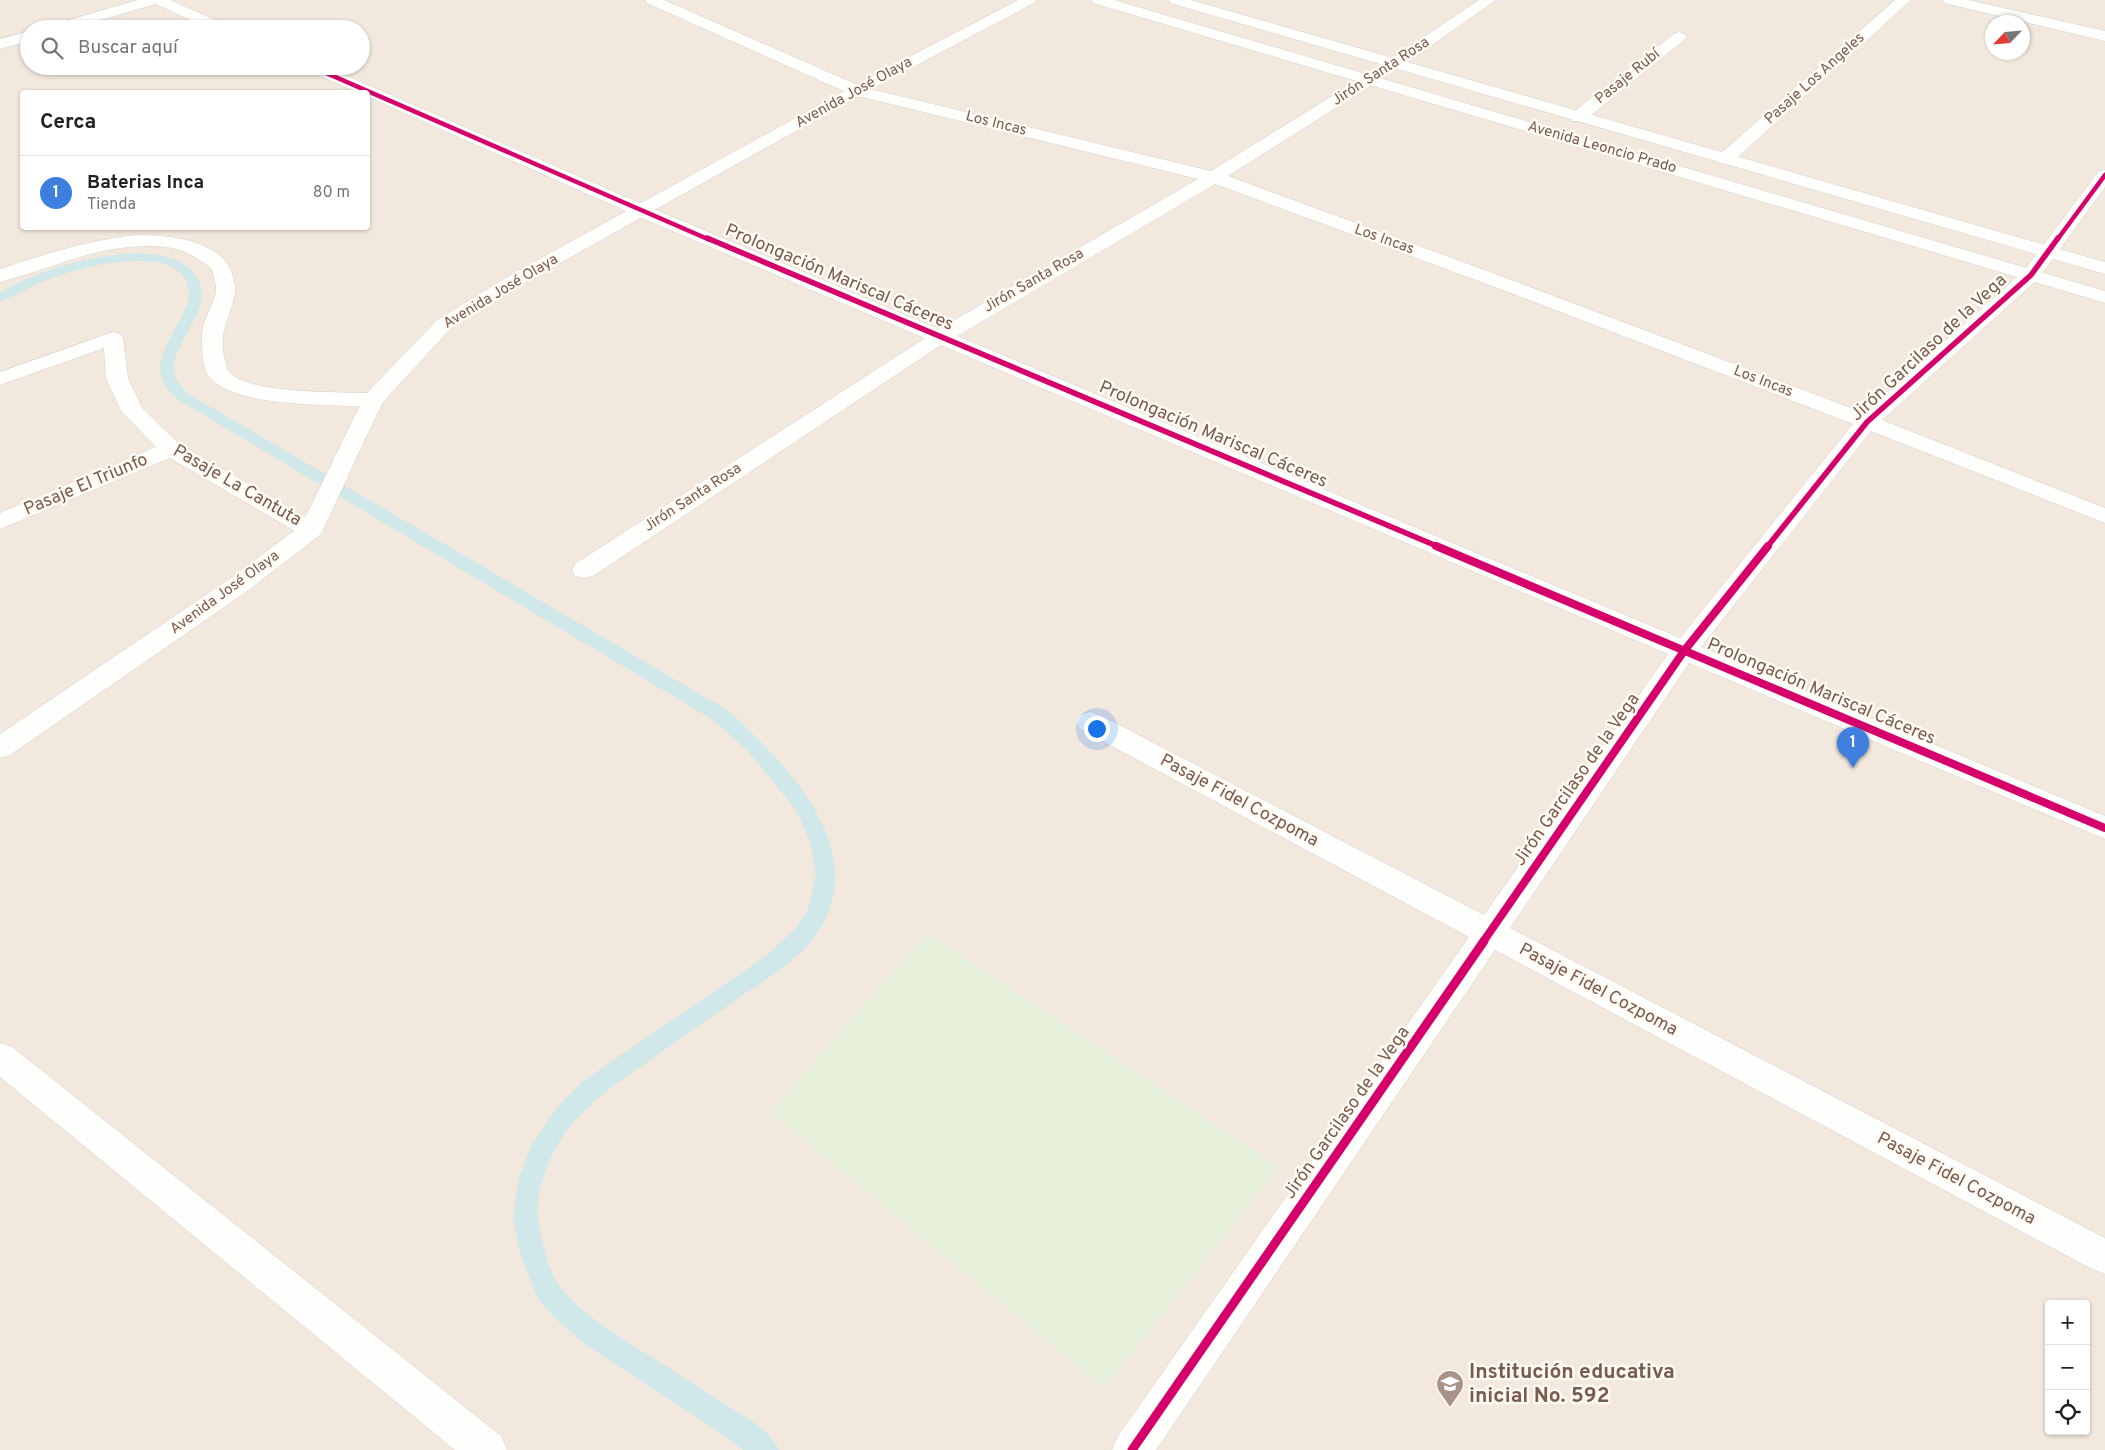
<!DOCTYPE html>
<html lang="es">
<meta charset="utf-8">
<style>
body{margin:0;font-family:Overpass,sans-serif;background:#f2f2f2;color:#222}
.controls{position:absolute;right:15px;bottom:15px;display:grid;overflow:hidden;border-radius:5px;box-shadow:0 1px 4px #0004}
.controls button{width:45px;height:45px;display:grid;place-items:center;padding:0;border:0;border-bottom:1px solid #e0e0e0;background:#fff;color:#222;font:25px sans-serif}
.compass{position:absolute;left:1985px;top:15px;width:45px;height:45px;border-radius:50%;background:#fff;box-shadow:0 1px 4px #0004;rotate:244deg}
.you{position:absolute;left:1096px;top:728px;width:18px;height:18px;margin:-12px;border:4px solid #fff;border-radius:50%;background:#1a73e8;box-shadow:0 0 0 8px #1a73e833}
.badge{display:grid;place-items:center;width:32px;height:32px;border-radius:50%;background:#5d544f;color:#fff;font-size:16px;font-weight:700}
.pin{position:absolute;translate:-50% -41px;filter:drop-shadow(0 1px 2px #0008)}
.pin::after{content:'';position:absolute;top:26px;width:18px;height:15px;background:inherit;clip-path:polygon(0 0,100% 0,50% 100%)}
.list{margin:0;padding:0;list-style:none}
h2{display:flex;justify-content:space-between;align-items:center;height:65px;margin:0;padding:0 20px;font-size:21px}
h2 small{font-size:16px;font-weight:400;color:#767676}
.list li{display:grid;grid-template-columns:32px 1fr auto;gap:15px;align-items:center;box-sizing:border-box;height:75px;padding:0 20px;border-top:1px solid #e0e0e0}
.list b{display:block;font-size:19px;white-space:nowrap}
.list p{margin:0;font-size:16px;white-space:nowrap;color:#767676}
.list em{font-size:16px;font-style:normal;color:#767676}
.icon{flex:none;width:28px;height:28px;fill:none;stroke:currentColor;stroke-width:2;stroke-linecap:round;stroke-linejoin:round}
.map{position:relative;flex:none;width:2105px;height:1450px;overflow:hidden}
.search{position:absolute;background:#fff;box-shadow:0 1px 4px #0004;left:20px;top:20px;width:350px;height:55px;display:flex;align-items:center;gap:12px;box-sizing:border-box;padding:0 18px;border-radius:28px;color:#767676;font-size:19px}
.panel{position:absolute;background:#fff;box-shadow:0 1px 4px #0004;left:20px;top:90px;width:350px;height:140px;border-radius:5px}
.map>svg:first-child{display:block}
.residential{fill:#f2e8de;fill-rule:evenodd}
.green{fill:#e7f0db}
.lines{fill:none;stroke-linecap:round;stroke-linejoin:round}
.stream{fill:#d0e8ea;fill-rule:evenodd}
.service-casing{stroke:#d7d1cb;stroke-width:1}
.minor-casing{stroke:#d7d1cb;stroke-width:1}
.tertiary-casing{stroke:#d7d1cb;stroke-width:1}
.service{fill:#fefefd;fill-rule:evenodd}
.minor{fill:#fefefd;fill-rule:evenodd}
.tertiary{fill:#fefefd;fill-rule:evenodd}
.cycleway-far3-casing{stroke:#fffaf3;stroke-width:6}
.cycleway-far2-casing{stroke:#fffaf3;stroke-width:8}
.cycleway-far1-casing{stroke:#fffaf3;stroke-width:11}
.cycleway-casing{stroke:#fffaf3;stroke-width:12}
.cycleway-far3{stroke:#d6006c;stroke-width:4.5}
.cycleway-far2{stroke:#d6006c;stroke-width:5.5}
.cycleway-far1{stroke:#d6006c;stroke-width:8}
.cycleway{stroke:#d6006c;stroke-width:9}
.labels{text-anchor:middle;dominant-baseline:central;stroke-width:5;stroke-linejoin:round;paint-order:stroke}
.far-street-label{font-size:15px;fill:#7a5c4d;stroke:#fffaf3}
.street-label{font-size:18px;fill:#7a5c4d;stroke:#fffaf3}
.near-poi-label{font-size:21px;font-weight:bold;fill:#7a5c4d;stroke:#fffaf3;text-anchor:start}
</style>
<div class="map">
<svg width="2105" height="1450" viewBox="0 0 2105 1450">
<rect width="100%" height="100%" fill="#f9f5f0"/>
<path class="residential" d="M 0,0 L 2105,0 L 2105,1450 L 0,1450 ZM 1992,22 L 2022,22 L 2022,52 L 1992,52 ZM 29,29 L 361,29 L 361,66 L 29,66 ZM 22,92 L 368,92 L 368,228 L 22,228 ZM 2049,1304 L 2086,1304 L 2086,1431 L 2049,1431 Z"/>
<path class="green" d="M 927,933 L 1279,1167 L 1104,1389 L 770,1112 Z"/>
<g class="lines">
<path class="stream" d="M 134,253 C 156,254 183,256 196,276 C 217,308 173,338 174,370 C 175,380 181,386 187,393 L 727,710 C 788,764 878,856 812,940 C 794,963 767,979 743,995 C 711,1017 678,1040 646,1063 C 607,1090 565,1118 548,1165 C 542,1180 535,1204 538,1220 C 541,1238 548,1269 558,1284 C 581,1314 615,1334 647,1354 C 674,1372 702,1389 729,1407 C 746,1417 771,1431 779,1450 L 743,1450 L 722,1434 L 589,1347 L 559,1322 L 538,1299 L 520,1253 L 513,1217 L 519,1178 L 531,1146 L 556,1109 L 586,1079 L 766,956 L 796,928 L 809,907 L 816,873 L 810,842 L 796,810 L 747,750 L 713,720 L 177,399 C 172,394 166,388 163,381 C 147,347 206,307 184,277 C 159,244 73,269 42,282 C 28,288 14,298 0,301 L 0,292 C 42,269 87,256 134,253 Z"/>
<defs>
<g id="service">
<path d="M 1895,0 L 1911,0 L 1731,163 L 1725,164 L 1719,163 L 1716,159 L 1719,155 Z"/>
<path d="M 136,235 C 167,235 224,239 233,277 C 234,281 236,287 235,292 C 231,319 217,330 225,361 C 226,365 227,369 229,372 C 248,394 342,392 373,393 L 381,395 L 384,400 L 381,405 L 373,407 C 332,404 240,408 211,379 C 202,370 202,350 202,339 C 201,322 212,308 216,292 C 217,285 213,276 212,269 C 203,262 193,255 183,251 C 172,247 160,246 149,246 C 94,246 51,269 0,282 L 0,269 C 45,254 89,240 136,235 Z"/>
<path d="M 940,331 L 947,333 L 950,337 L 947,341 L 593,576 L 584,578 L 575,576 L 572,570 L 575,564 L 933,333 Z"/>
<path d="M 113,332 L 120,334 L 123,338 L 128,378 L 142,408 L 179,444 L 320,525 L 323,530 L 320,535 L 311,537 L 302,535 L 170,458 L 0,529 L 0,513 L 156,447 L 121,411 L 106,378 L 104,348 L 0,385 L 0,372 Z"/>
</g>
<g id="minor">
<path d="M 151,0 L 170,0 L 229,26 L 231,29 L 211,29 L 153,3 Z"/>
<path d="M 645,0 L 664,0 L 862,87 L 1211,171 L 1390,60 L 1479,0 L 1496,0 L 1402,66 L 1228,176 L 1517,282 L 1864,413 L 2024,271 L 2099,171 L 2105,170 L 2105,187 L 2038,279 L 1882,420 L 2105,508 L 2105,523 L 1871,431 L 1701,647 L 2105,816 L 2105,839 L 1689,663 L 1510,928 L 2105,1238 L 2105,1274 L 2092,1269 L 1495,950 L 1156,1450 L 1112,1450 L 1118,1436 L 1469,937 L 1080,729 L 1076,722 L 1080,715 L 1090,712 L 1100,715 L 1484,915 L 1668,654 L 635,215 L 368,97 L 368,92 L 357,92 L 304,69 L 302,66 L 324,66 L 649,207 L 939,329 L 1198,179 L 850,94 L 647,3 ZM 1215,184 L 1503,290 L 1853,424 L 1680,638 L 957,336 Z"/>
<path d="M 1942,0 L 1968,0 L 2105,31 L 2105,41 L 1944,3 Z"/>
<path d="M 1679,32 L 1684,34 L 1687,37 L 1684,40 L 1584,121 L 1572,121 L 1570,117 L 1572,113 L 1674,34 Z"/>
<path d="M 344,454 L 352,456 L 355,461 L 323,530 L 320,535 L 311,537 L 302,535 L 299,530 L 333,461 L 336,456 Z"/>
<path d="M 0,1043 L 12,1047 L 501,1436 L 507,1450 L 455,1450 L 0,1077 Z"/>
</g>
<g id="tertiary">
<path d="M 138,0 L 161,0 L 159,3 L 70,29 L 46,29 L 48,26 Z"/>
<path d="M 1018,0 L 1036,0 L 1034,3 L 862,94 L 528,281 L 451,328 L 383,402 L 352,466 L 344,468 L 336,466 L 333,461 L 365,395 L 437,320 L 514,273 L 850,88 Z"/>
<path d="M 1091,0 L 1114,0 L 2105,291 L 2105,303 L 1093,3 Z"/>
<path d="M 1168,0 L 1191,0 L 2105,262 L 2105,274 L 1170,3 Z"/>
<path d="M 29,31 L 29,41 L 0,49 L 0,39 Z"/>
<path d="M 311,523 L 320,525 L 323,530 L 320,535 L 246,592 L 10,755 L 0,758 L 0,734 L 228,580 L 302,525 Z"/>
</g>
</defs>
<use href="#service" class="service-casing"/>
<use href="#minor" class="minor-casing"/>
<use href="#tertiary" class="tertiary-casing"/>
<use href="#service" class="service"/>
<use href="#minor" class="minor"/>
<use href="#tertiary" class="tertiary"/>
<defs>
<g id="cycleway-far3">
<path d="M 310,66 L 710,240"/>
<path d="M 2057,240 L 2105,175"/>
</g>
<g id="cycleway-far2">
<path d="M 707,238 L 1439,547"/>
<path d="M 1767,547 L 1867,422 L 2031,275 L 2058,238"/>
</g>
<g id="cycleway-far1">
<path d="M 1436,546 L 2105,828"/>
<path d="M 1483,942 L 1684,651 L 1768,546"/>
</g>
<path id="cycleway" d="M 1132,1450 L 1484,941"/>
</defs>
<use href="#cycleway-far3" class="cycleway-far3-casing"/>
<use href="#cycleway-far2" class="cycleway-far2-casing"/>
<use href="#cycleway-far1" class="cycleway-far1-casing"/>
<use href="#cycleway" class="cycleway-casing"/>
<use href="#cycleway-far3" class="cycleway-far3"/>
<use href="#cycleway-far2" class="cycleway-far2"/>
<use href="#cycleway-far1" class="cycleway-far1"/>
<use href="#cycleway" class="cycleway"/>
</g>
<defs>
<symbol id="school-pin" viewBox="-11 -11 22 30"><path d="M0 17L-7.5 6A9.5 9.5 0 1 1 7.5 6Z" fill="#a69286" stroke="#fffaf3"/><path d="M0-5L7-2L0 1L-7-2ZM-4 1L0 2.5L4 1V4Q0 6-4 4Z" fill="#fff"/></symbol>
</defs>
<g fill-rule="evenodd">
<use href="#school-pin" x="1434" y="1368" width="32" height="43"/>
</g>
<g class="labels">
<g class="far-street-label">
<text transform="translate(1381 72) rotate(-33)">Jirón Santa Rosa</text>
<text transform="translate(1628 77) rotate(-39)">Pasaje Rubí</text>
<text transform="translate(1815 79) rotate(-42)">Pasaje Los Angeles</text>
<text transform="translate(854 93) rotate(-29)">Avenida José Olaya</text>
<text transform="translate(996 124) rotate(14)">Los Incas</text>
<text transform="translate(1602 148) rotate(16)">Avenida Leoncio Prado</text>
<text transform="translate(1384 240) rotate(20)">Los Incas</text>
<text transform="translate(1034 281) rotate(-30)">Jirón Santa Rosa</text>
<text transform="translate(501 292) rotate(-31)">Avenida José Olaya</text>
<text transform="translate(1763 382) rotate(21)">Los Incas</text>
<text transform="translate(693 498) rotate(-33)">Jirón Santa Rosa</text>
<text transform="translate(225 593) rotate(-36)">Avenida José Olaya</text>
</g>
<g class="street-label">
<text transform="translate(839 278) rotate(23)">Prolongación Mariscal Cáceres</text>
<text transform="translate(1929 348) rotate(-43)">Jirón Garcilaso de la Vega</text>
<text transform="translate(1213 435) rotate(23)">Prolongación Mariscal Cáceres</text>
<text transform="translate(86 485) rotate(-23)">Pasaje El Triunfo</text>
<text transform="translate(237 486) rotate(30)">Pasaje La Cantuta</text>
<text transform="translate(1821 692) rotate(23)">Prolongación Mariscal Cáceres</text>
<text transform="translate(1577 780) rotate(-55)">Jirón Garcilaso de la Vega</text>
<text transform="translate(1239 801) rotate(28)">Pasaje Fidel Cozpoma</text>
<text transform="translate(1598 990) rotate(28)">Pasaje Fidel Cozpoma</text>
<text transform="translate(1347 1113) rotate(-55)">Jirón Garcilaso de la Vega</text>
<text transform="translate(1956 1179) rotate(28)">Pasaje Fidel Cozpoma</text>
</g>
<g class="near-poi-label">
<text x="1469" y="1372">Institución educativa<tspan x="1469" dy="24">inicial No. 592</tspan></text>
</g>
</g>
</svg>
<div class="controls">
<button>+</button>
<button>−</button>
<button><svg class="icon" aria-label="locate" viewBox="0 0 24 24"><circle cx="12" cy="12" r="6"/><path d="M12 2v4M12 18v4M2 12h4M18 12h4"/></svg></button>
</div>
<svg class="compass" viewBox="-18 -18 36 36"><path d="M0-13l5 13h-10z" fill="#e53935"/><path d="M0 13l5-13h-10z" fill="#767676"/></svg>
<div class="you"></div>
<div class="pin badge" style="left:1853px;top:768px;background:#3f7fe0">1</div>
<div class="search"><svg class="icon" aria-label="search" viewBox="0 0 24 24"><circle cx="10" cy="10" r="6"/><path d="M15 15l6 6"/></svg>Buscar aquí</div>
<section class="panel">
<h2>Cerca<small></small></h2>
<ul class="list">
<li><span class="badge" style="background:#3f7fe0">1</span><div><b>Baterias Inca</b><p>Tienda</p></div><em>80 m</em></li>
</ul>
</section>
</div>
